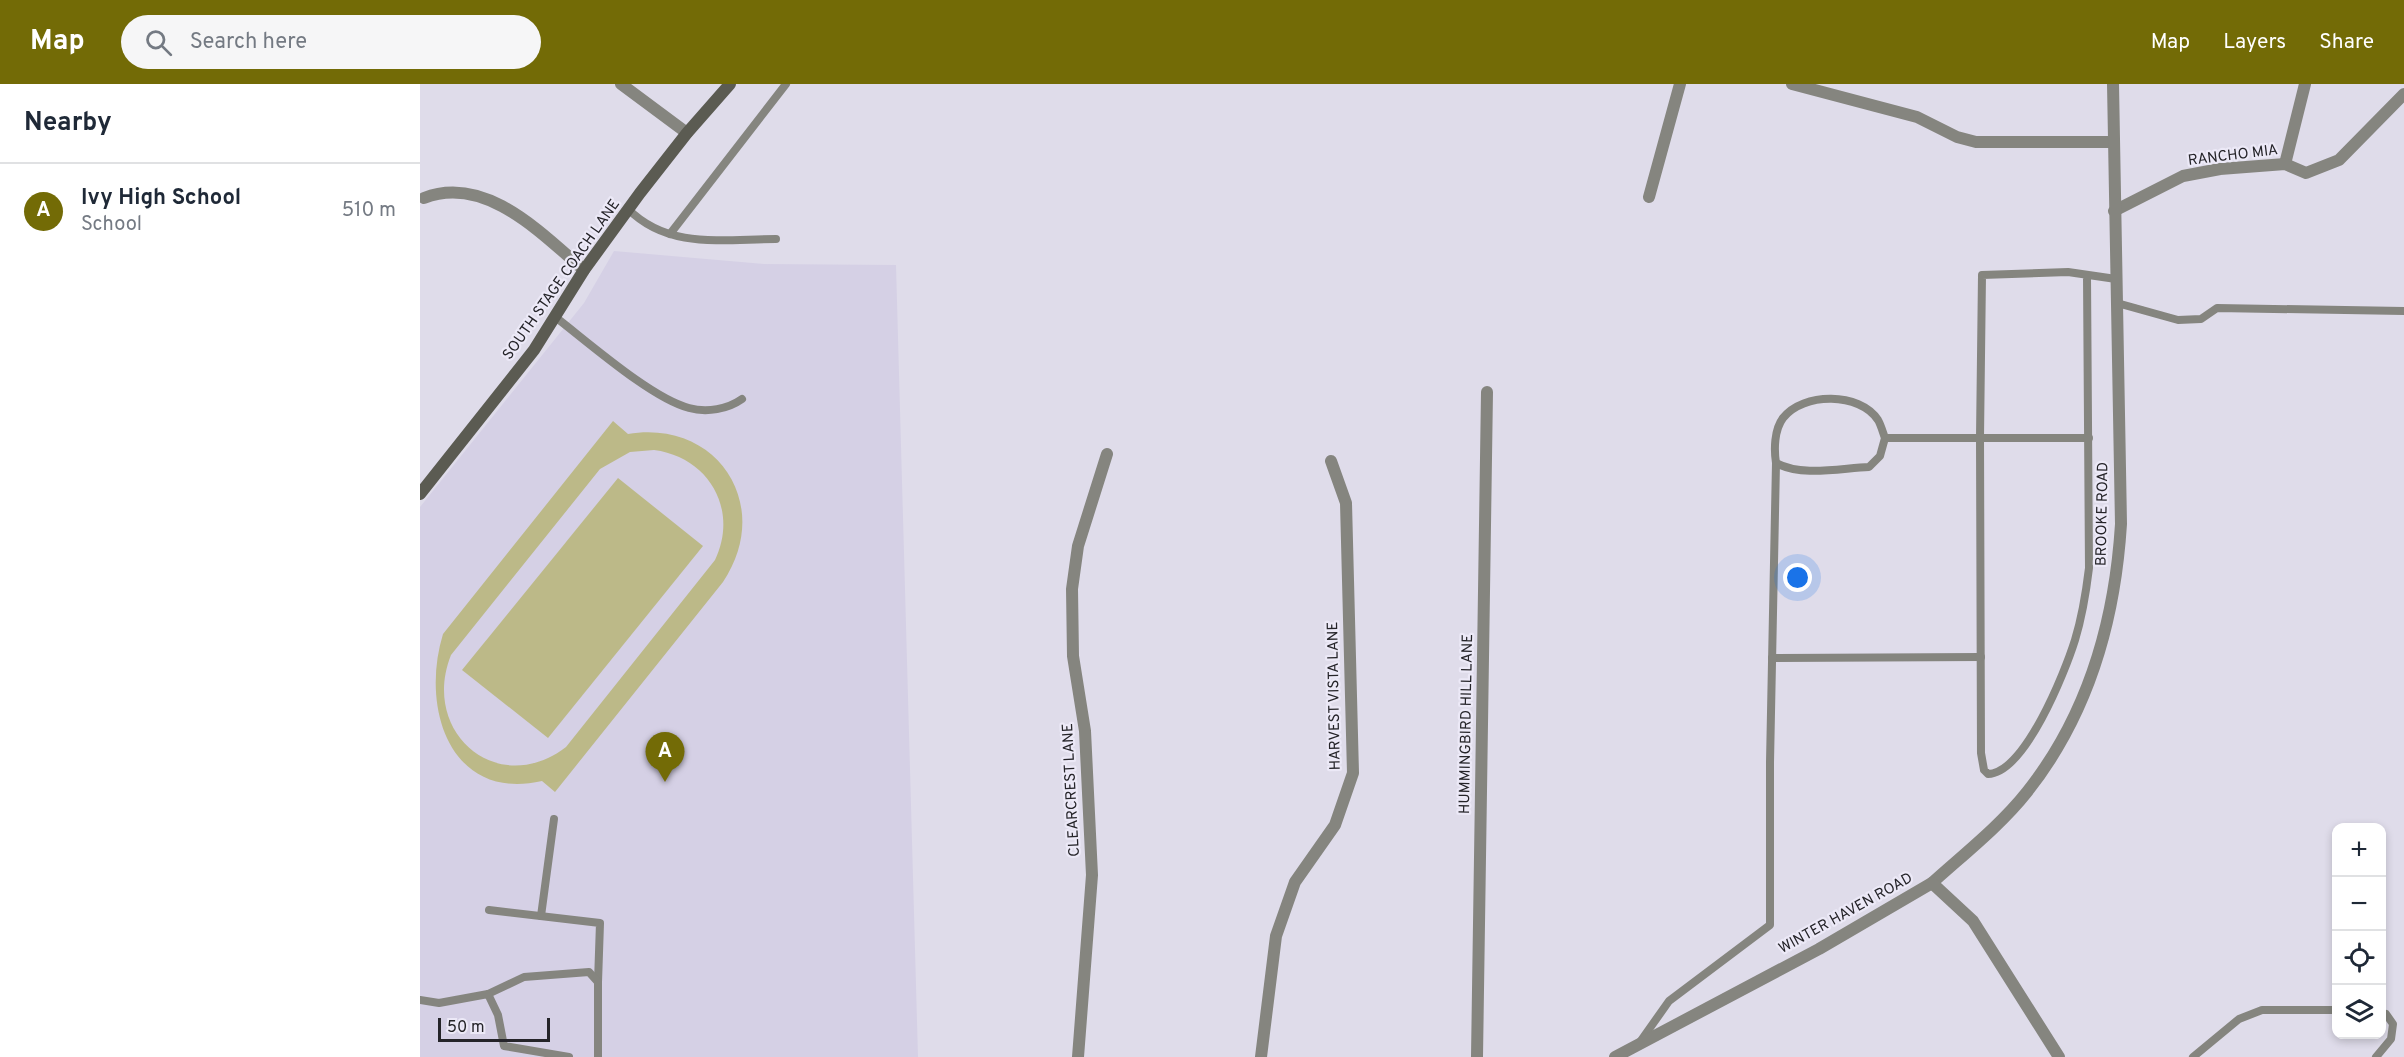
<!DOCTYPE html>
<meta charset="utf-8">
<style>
body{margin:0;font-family:Overpass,sans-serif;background:#f6f6f7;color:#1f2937}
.controls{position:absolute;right:18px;bottom:18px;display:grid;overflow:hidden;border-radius:12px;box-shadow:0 3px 9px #0003}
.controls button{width:54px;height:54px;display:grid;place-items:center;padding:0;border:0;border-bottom:2px solid #e0e1e3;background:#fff;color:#1f2937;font:30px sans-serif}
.scale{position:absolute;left:18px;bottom:15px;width:112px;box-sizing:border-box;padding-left:6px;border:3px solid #252429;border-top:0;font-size:16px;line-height:21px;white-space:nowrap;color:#252429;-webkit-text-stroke:4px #ece9f7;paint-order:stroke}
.you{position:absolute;left:1378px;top:494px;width:21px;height:21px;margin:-15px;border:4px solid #fff;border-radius:50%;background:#1a73e8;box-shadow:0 0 0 9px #1a73e833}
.badge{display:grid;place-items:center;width:39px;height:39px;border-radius:50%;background:#736b06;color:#fff;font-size:20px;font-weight:700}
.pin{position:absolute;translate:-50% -50px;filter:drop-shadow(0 2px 3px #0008)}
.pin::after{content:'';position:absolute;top:32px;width:21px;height:18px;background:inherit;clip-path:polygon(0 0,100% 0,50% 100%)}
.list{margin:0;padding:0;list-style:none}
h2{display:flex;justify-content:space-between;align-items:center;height:78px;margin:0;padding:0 24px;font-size:26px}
h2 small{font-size:20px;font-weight:400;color:#747a83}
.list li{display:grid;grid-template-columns:39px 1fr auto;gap:18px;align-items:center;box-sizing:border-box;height:96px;padding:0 24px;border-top:2px solid #e0e1e3}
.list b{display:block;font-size:22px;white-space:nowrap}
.list p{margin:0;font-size:20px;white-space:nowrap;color:#747a83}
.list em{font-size:20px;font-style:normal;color:#747a83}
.icon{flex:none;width:33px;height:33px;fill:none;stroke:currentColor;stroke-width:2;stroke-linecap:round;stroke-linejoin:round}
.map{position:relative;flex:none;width:1984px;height:973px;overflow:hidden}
header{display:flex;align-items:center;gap:36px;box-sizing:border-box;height:84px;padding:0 30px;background:#736b06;color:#fff}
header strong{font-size:28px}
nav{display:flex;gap:33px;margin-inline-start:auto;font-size:21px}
.search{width:420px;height:54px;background:#f6f6f7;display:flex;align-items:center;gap:15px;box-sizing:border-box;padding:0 21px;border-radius:33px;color:#747a83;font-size:22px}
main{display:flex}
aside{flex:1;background:#fff}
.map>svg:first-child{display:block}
.built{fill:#d5d0e5}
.green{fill:#bcb988;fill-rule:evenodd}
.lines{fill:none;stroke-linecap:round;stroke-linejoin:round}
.lane{stroke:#85857f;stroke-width:8}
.street{stroke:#85857f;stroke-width:12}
.secondary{stroke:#5b5b52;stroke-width:12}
.labels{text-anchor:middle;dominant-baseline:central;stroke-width:4.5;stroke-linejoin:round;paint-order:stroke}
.street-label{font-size:15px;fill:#252429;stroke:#ece9f7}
</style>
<header>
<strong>Map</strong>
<div class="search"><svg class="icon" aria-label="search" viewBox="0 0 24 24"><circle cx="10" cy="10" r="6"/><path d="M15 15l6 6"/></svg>Search here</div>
<nav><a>Map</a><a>Layers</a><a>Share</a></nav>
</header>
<main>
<aside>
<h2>Nearby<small></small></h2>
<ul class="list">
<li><span class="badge">A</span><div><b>Ivy High School</b><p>School</p></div><em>510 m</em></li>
</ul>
</aside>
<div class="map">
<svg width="1984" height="973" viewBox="0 0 1984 973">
<rect width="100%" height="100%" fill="#dfdcea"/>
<path class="built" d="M 194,167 L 344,180 L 476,181 L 498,973 L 0,973 L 0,423 L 164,219 Z"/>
<g class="green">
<path d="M 193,337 L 208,350 C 298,335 354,422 303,498 L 135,708 L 122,697 C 31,718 0,625 23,550 ZM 234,366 C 289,373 319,426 295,476 L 146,663 C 78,715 0,649 31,571 L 180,385 L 210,368 Z"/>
<path d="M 198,394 L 283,462 L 128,654 L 42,586 Z"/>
</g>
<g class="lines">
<g class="lane">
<path d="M 208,125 C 249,166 304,155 356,155"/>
<path d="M 250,150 L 366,0"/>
<path d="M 1667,192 L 1669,484 C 1666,509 1662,533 1655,556 C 1645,588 1605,689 1568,690 L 1564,686 L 1561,669 L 1560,353 L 1562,191 L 1648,188 L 1696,195"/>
<path d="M 1697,219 L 1758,236 L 1781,235 L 1797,224 L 1984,227"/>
<path d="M 134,232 C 168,258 231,314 269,324 C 287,329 308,325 322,315"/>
<path d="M 1465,354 L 1460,372 L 1449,383 C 1421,384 1382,393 1356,379 C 1354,366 1354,346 1363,334 C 1383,308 1440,308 1458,336 C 1461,341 1463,349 1465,354 L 1669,354"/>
<path d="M 1352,574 L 1561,573"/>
<path d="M 69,826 L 180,839 L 178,898"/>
<path d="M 121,832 L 134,735"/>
<path d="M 68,910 L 104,893 L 169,888 L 178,898 L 178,973"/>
<path d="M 0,916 L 19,919 L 68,910 L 78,931 L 84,962 L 149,973"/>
<path d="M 1220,958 L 1249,917 L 1350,841 L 1350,678 L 1356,379"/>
<path d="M 1773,973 L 1819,935 L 1842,926 L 1916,926"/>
<path d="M 1956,973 L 1971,955 L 1973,940 L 1966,930 L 1962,929"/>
</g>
<g class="street">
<path d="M 201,0 L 267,49"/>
<path d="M 1372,0 L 1497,33 L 1537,53 L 1556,58 L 1694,58"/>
<path d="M 1865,80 L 1885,0"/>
<path d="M 1229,113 L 1260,0"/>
<path d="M 4,114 C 65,90 121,149 164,186"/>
<path d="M 1694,127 L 1763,92 L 1800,85 L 1865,80 L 1886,89 L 1919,76 L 1984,10"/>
<path d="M 1512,799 C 1544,770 1580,742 1607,708 C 1668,631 1695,536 1701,440 L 1693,0"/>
<path d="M 658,973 L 672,791 L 665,647 L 653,572 L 652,505 L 658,462 L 687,370"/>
<path d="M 841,973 L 856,852 L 875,798 L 915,741 L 933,689 L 926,419 L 911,377"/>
<path d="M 1057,973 L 1067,308"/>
<path d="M 1195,973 L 1399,865 L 1512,799 L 1553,837 L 1639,973"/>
</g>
<path class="secondary" d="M 0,410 L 114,266 L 164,186 L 220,109 L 267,49 L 310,0"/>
</g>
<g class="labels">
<g class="street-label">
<text transform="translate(1813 72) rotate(-7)">RANCHO MIA</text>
<text transform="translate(142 196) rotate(-55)">SOUTH STAGE COACH LANE</text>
<text transform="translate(1683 430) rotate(-89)">BROOKE ROAD</text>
<text transform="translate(915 612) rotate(-91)">HARVEST VISTA LANE</text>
<text transform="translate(1047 640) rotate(-89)">HUMMINGBIRD HILL LANE</text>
<text transform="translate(652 706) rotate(-93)">CLEARCREST LANE</text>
<text transform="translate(1426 830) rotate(-29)">WINTER HAVEN ROAD</text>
</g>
</g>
</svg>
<div class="controls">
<button>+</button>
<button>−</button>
<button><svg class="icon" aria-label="locate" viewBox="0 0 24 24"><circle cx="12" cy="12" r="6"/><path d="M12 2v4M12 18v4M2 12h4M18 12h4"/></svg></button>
<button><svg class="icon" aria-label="layers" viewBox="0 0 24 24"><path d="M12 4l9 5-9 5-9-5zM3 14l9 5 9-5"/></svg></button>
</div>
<div class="scale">50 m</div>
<div class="you"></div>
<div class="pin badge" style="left:245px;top:698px">A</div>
</div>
</main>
